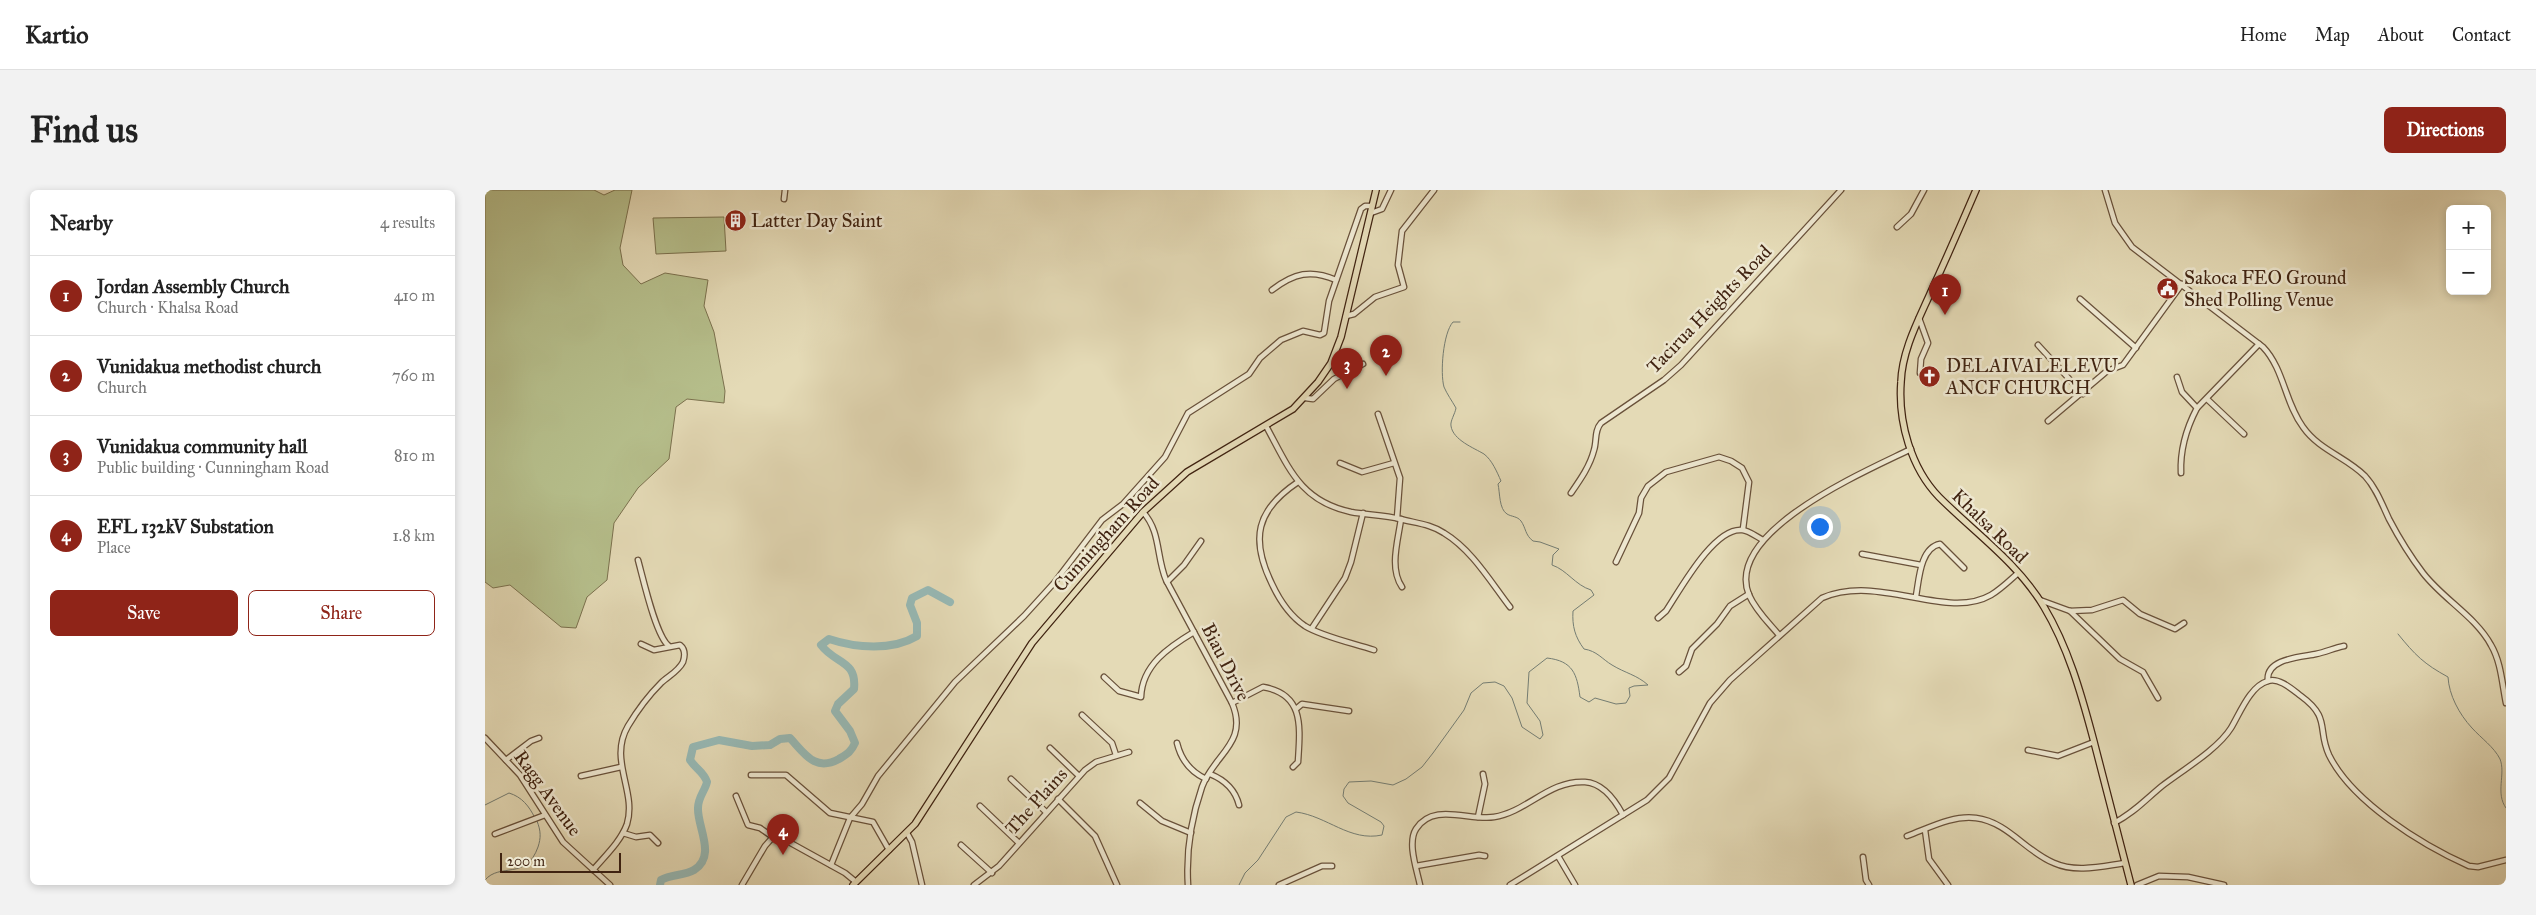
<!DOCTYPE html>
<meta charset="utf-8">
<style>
body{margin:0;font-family:"IM FELL Great Primer",serif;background:#f2f2f2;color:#222}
.controls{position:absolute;right:15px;top:15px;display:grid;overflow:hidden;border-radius:8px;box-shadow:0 2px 8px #0003}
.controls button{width:45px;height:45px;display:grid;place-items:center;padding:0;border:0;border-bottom:1px solid #e0e0e0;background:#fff;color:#222;font:25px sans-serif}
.scale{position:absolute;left:15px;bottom:12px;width:121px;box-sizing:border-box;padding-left:5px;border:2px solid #402311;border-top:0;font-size:14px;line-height:18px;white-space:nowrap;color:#402311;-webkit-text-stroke:4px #ede7d0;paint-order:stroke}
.you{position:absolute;left:1334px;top:336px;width:18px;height:18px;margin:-12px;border:4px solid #fff;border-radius:50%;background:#1a73e8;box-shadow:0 0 0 8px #1a73e833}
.badge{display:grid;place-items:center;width:32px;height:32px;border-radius:50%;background:#8f2418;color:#fff;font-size:16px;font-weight:700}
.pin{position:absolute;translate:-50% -41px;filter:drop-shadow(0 1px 2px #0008)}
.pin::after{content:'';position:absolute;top:26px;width:18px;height:15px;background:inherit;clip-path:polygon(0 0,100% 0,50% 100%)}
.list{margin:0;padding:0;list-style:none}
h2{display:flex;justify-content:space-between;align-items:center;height:65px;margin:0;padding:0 20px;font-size:21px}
h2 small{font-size:16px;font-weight:400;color:#767676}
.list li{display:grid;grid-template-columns:32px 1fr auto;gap:15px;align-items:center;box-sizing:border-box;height:80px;padding:0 20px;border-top:1px solid #e0e0e0}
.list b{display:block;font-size:19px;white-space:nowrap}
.list p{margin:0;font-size:16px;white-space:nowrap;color:#767676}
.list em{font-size:16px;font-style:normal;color:#767676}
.actions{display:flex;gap:10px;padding:15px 20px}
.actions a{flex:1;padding:11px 0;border:1px solid #8f2418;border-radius:8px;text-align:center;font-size:18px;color:#8f2418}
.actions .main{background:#8f2418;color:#fff}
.map{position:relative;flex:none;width:2021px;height:695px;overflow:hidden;border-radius:8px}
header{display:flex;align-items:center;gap:30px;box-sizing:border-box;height:70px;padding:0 25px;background:#fff;border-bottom:1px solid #e0e0e0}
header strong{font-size:24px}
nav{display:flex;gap:28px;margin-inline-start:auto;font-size:18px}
.intro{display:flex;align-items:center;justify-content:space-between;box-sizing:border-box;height:120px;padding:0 30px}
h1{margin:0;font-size:35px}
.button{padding:12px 22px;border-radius:8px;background:#8f2418;color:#fff;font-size:18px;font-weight:700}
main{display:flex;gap:30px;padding:0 30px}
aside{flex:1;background:#fff;border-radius:8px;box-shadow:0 2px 8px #0003}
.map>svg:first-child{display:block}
.green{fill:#b6bf8c;stroke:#7b714e}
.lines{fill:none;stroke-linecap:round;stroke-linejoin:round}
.stream{stroke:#747d73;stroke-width:1}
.river{stroke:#97b9b5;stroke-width:8}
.minor-casing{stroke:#69513a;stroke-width:7}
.major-casing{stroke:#402311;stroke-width:8}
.minor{stroke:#ede7d0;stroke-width:4.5}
.major{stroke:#e4dab6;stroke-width:5.5}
.labels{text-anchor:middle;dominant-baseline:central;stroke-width:5;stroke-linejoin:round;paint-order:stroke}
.poi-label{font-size:19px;fill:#402311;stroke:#ede7d0;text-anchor:start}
.street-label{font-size:19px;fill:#402311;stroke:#ede7d0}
</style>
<header>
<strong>Kartio</strong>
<nav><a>Home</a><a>Map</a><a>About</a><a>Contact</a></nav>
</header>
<div class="intro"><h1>Find us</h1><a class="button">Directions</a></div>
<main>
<aside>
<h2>Nearby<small>4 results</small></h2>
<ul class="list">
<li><span class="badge">1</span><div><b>Jordan Assembly Church</b><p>Church · Khalsa Road</p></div><em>410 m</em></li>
<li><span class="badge">2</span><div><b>Vunidakua methodist church</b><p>Church</p></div><em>760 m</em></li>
<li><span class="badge">3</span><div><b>Vunidakua community hall</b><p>Public building · Cunningham Road</p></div><em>810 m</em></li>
<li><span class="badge">4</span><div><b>EFL 132kV Substation</b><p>Place</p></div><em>1.8 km</em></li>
</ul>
<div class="actions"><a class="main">Save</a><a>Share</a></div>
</aside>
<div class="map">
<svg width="2021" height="695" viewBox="0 0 2021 695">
<rect width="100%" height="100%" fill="#e4dab6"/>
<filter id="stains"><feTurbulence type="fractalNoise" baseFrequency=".004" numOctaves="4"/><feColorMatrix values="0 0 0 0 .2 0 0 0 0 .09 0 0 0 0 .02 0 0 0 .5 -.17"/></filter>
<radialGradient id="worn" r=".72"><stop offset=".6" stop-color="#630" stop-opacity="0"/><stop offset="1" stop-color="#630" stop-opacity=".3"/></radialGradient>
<g class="green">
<path d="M 0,0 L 109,0 L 119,5 L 130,0 L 147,0 L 135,58 L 138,75 L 156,94 L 180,83 L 223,90 L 219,116 L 229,142 L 240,201 L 239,213 L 202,209 L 191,217 L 184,269 L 153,298 L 129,333 L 122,390 L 102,407 L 91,438 L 76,437 L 25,395 L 8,398 L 0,392 Z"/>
<path d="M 239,27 L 241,61 L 171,64 L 168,28 Z"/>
</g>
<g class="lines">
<g class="stream">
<path d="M 1913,444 C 1930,465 1939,474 1963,487 C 1964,505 1974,524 1987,538 C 1996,548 2009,557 2015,569 C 2021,584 2010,603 2021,618"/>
<path d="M 0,615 L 24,603 C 37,607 44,616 50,628"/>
<path d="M 0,690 C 15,672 41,691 53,657 C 56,648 56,641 52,631"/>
<path d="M 754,695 L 760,683 L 773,670 L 801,627 L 811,622 C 842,626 865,652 897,645 L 899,636 L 896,632 L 863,613 L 858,606 L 859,599 L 864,592 L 886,591 L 908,595 L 921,589 L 937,577 L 948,563 L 979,520 L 986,503 L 998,493 L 1010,492 L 1019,496 L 1027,508 L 1037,537 L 1055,549 L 1058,545 L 1055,531 L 1042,513 L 1044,482 L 1062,468 C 1088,471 1092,484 1095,507 L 1104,512 L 1110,508 L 1131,514 L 1141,513 L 1145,506 L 1144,498 L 1149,496 L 1163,495 C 1152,485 1140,483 1127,475 C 1117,469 1112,461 1099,459 C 1090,447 1087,436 1088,421 L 1109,405 L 1106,400 C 1090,395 1082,380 1067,375 L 1068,365 L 1074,359 L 1055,352 L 1048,351 C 1040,345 1041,338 1036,331 C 1032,326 1027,327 1022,324 C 1014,319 1015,303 1013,294 L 1016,291 C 1012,282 1007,270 999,264 C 989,258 968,250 966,236 C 965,231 970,224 971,218 C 967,211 962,204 959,197 C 955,183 958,143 968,132 L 975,132"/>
</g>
<path class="river" d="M 175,695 L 176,690 C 186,684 199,686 209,680 C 232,666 212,637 213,618 C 213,607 220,601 222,592 C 219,582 211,579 205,570 L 208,557 L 234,550 L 267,556 L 285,555 L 295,549 L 305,548 C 320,564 330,582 354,569 C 362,564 366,562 370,553 L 365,541 L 350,521 L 353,514 L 369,499 C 372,470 350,474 336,455 L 344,449 C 371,458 407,461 432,446 L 432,433 L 425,415 L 427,408 L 443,400 L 465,412"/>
<defs>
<g id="minor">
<path d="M 1620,0 L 1630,33 L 1647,57 L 1778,157 C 1799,179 1800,213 1818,237 C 1834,260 1861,267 1880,286 C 1891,298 1897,314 1904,329 C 1914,348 1925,366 1938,383 C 1958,409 1991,427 2006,455 C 2016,472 2017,493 2021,513"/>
<path d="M 299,9 L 300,0"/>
<path d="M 886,23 L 897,19 L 906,0"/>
<path d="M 1412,37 L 1426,24 L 1439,0"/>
<path d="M 787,100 C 809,83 826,79 851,90"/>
<path d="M 1595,109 L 1651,158"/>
<path d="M 861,126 L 869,124 L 890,107 L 919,97 L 913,75 L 917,41 L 949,0"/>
<path d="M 1434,128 L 1443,153 L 1436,169 L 1435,183"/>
<path d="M 1553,155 L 1598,204"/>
<path d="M 1692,187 L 1697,202 L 1712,218"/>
<path d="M 820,208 L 828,209 L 849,189 L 878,174"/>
<path d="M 1722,209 L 1759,244"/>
<path d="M 893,224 L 915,288 L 912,328"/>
<path d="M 1563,231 L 1622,181 L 1638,175 L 1697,94"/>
<path d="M 781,236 C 804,278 815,311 866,322 C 882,325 899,325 915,329 C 930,333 946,334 959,343 C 987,360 1005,391 1025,417"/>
<path d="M 855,273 L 877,282 L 909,273"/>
<path d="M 1696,283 C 1695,261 1702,237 1712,218 L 1774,154"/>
<path d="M 813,292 C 771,320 765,349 787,394 C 794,409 805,426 820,436 C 838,447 868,453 889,460"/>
<path d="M 1086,303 C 1095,290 1105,276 1109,260 C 1112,251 1109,241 1116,233 L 1179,190 L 1196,175 L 1356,0"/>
<path d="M 658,322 C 676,342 671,366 681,390 L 747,513 C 764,553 729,564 717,597 C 706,629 701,662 703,695"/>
<path d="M 916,329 C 913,351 904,378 917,397"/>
<path d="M 1377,364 L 1436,375"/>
<path d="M 153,370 C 158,388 171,447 184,456"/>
<path d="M 1131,372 L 1154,323 L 1156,308 L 1163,296 L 1181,282 L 1234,267 L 1246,271 L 1257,278 L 1264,292 L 1258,339"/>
<path d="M 682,392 L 699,375 L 716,351"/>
<path d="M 1431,406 C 1434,390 1435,358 1455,354 L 1479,378"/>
<path d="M 1555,410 L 1585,421 L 1607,420 L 1638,410 L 1655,424 L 1690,439 L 1699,433"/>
<path d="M 1585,421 L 1635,469 L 1658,482 L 1673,508"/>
<path d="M 1173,428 L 1181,421 C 1195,400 1229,337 1257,340 C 1263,340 1272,347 1278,350"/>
<path d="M 827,438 L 860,388 L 866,372 L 878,323"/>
<path d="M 1294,445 C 1284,433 1271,421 1264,405 C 1238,341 1384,280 1426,259"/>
<path d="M 1194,482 L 1201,476 L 1207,459 L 1232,434 L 1245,416 L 1264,404"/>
<path d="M 619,487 L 634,501 L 656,507 C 657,475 684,457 709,442"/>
<path d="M 1783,491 C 1780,468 1818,467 1831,464 C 1841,462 1849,458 1859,456"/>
<path d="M 747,513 L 778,497 C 820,504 815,538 813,572 L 808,577"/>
<path d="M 811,519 L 817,514 L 864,521"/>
<path d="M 597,525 L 627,553 L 631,565"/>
<path d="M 0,548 L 35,585 L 78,652 L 125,695"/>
<path d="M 692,553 C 696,570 706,582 721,589"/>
<path d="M 565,558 L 594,586"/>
<path d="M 1543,560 L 1573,566 L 1609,552"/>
<path d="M 21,570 L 46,551 L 54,548"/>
<path d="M 725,584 C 740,590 750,599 754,615"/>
<path d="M 266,585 L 301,585 L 345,623 L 388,632 L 404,660"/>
<path d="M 96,586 L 136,577"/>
<path d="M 526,589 L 561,622"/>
<path d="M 251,606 L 263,635 L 275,638 L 288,647"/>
<path d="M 573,609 L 610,646 L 632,695"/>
<path d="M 655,613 L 677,631 L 706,643"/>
<path d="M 495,616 L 534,653"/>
<path d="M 993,627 L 1000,594 L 998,584"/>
<path d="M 1629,633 C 1649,623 1661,609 1677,596 C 1698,580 1733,559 1746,538 C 1755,523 1765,496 1783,491 C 1794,487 1808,500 1816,506 C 1846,528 1832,539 1844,565 C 1867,612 1937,655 1984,676 L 1993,677 L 2021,670"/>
<path d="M 1440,640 L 1444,669 L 1463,695"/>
<path d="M 138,643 L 151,647 L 165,645 L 173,653"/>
<path d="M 422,643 L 427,652 L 437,695"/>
<path d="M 10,644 L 60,625"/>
<path d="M 1422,646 C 1444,638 1467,625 1491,628 C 1523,632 1541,662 1569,673 C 1591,683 1618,676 1640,673"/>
<path d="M 476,655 L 507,683"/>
<path d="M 1073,666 L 1090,695"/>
<path d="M 1378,667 L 1381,690 L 1384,695"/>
<path d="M 346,675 L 365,628 L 377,614 L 393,586 L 470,492 L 539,426 L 569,393 L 617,330 L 638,314 L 680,267 L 703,223 L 764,184 L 775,168 L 796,150 L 818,141 L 835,145 L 839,143 L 844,111 L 876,19 L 880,16 L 887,16"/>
<path d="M 931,676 L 994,665 L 1000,666"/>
<path d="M 108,680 C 120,666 136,651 142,634 C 152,601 123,570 143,536 C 152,521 163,506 176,493 C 183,486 193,482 198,472 C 200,466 200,459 195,455 L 169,460 L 156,454"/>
<path d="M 257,695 L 280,656 L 288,647 L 293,646 L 360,683 L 371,692"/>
<path d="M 489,695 L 514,676 L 600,580 L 611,572 L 644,562"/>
<path d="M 794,695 L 837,676 L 847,676"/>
<path d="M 935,695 C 932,680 922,653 931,639 C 948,612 984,631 1009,627 C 1042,622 1064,590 1100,592 C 1118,593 1130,610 1138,625"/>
<path d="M 1025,695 L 1162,610 L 1184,588 L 1225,513 L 1245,490 L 1337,408 C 1394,383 1461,431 1506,405 C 1516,399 1524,391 1533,383"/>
<path d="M 1652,695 L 1674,686 L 1703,687 L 1739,695"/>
</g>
<g id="major">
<path d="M 1491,0 C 1476,35 1461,69 1445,104 C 1433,131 1417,161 1416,192 C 1413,232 1426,278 1454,307 C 1490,343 1532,372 1559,417 C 1583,457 1596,503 1608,548 C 1621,597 1633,646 1646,695"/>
<path d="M 368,695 L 430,634 L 547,453 L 658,322 L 702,282 L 808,219 L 833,192 L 846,173 L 856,147 L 891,0"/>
</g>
</defs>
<use href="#minor" class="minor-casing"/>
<use href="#major" class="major-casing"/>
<use href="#minor" class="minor"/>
<use href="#major" class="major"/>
</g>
<defs>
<symbol id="building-disc" viewBox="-11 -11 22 22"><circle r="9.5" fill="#8f2418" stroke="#ede7d0"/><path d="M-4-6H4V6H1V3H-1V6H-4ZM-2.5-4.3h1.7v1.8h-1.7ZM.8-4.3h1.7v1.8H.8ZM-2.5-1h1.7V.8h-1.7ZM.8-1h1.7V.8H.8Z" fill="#fff"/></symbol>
<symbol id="civic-disc" viewBox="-11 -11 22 22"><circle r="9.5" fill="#8f2418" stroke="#ede7d0"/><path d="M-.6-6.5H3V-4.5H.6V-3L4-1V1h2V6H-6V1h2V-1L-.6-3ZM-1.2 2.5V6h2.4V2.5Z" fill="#fff"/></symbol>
<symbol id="church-disc" viewBox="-11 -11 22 22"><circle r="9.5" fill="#8f2418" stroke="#ede7d0"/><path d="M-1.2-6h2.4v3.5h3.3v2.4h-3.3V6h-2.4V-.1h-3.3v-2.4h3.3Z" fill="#fff"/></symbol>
</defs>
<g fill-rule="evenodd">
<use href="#building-disc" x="238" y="18" width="25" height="25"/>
<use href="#civic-disc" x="1670" y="86" width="25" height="25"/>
<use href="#church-disc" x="1432" y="174" width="25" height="25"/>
</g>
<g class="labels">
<g class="poi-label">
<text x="266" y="30">Latter Day Saint</text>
<text x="1699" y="87">Sakoca FEO Ground<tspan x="1699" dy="22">Shed Polling Venue</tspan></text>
<text x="1461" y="175">DELAIVALELEVU<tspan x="1461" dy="22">ANCF CHURCH</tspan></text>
</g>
<g class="street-label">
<text transform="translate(1224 119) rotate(-46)">Tacirua Heights Road</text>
<text transform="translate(1505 336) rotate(44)">Khalsa Road</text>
<text transform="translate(621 344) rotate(-48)">Cunningham Road</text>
<text transform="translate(741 472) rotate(63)">Biau Drive</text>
<text transform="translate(63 603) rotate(54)">Ragg Avenue</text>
<text transform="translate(551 611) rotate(-48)">The Plains</text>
</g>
</g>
<rect width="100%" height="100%" filter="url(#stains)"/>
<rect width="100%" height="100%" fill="url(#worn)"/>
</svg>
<div class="controls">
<button>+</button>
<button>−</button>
</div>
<div class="scale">200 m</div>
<div class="you"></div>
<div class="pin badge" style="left:1460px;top:125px">1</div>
<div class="pin badge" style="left:901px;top:186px">2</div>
<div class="pin badge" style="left:862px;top:199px">3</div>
<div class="pin badge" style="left:298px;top:665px">4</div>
</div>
</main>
